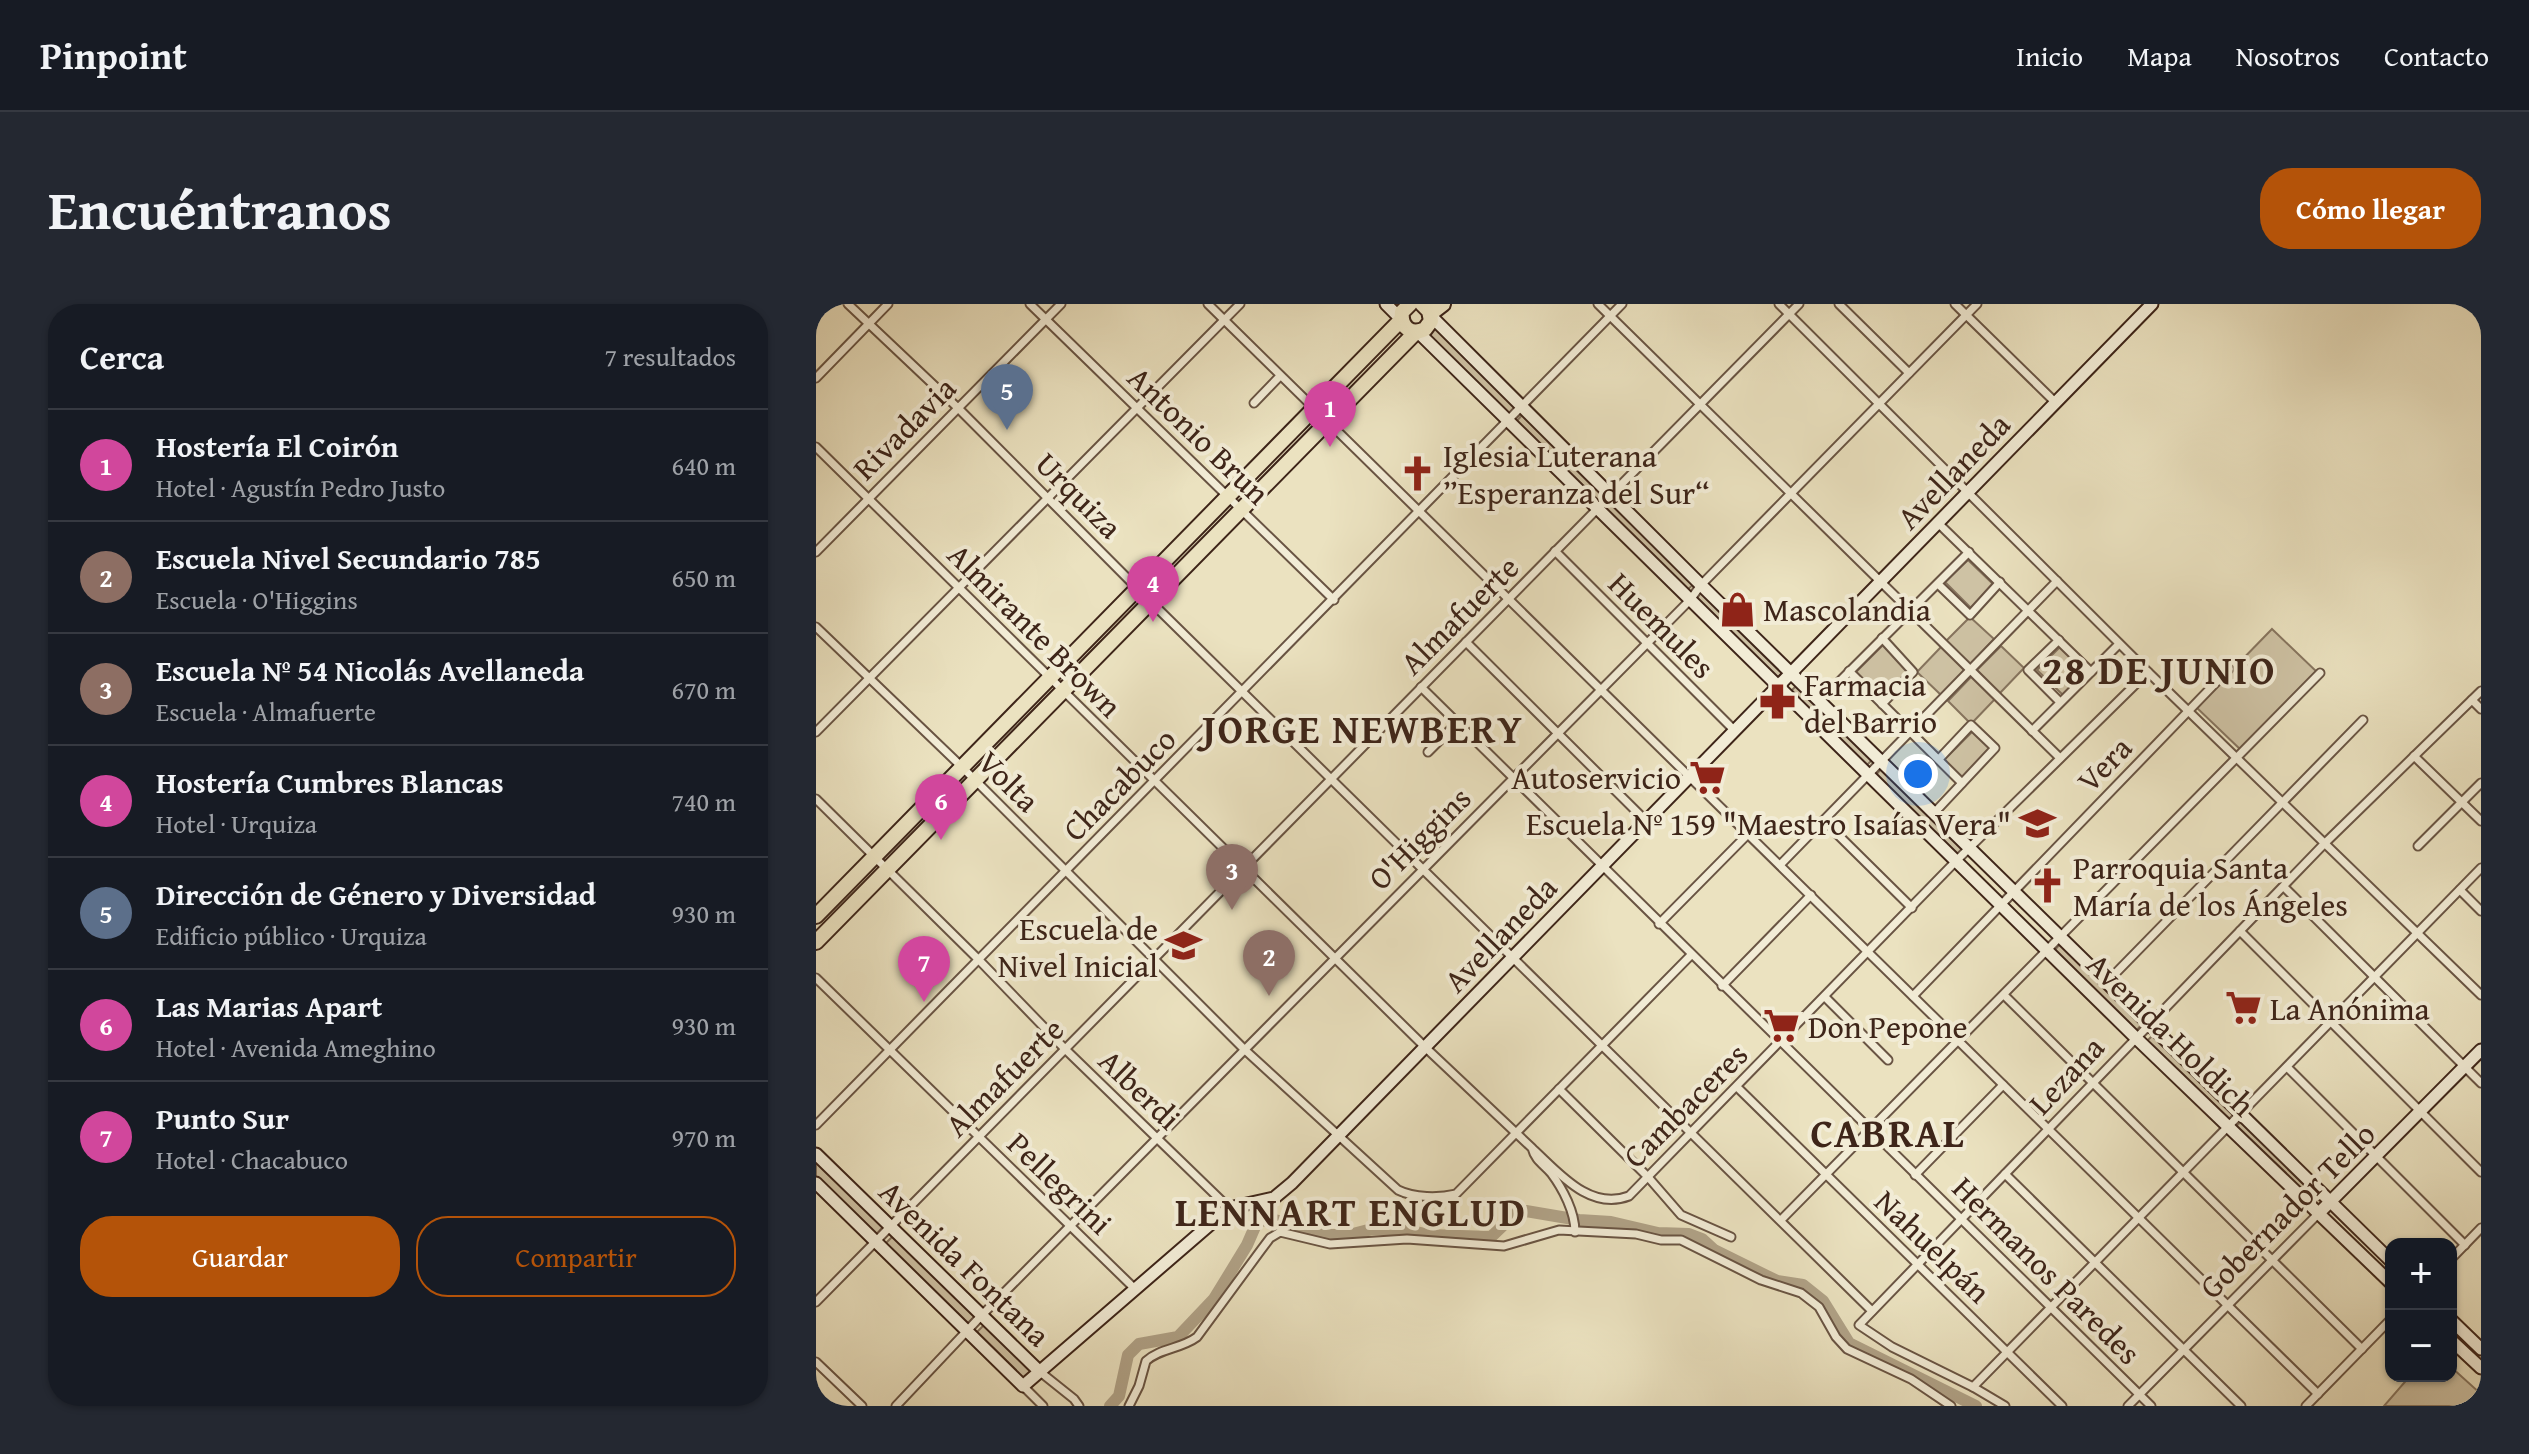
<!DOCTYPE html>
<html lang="es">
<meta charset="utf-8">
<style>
body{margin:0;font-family:"Gentium Book Plus",serif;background:#242831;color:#f1f3f6}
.controls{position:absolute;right:24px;bottom:24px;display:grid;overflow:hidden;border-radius:16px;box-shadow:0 2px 6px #0004}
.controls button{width:72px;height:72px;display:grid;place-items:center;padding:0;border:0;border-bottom:2px solid #363941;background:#171b24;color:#f1f3f6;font:40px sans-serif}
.you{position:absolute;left:1102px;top:470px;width:28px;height:28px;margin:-20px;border:6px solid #fff;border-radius:50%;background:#1a73e8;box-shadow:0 0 0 12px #1a73e833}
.badge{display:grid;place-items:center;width:52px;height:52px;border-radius:50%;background:#b45309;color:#fff;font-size:26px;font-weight:700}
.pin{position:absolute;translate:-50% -66px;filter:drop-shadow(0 2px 4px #0008)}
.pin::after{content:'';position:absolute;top:42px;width:28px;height:24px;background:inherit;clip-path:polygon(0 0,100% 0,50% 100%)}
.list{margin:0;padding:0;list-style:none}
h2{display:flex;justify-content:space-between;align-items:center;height:104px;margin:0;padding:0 32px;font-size:34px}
h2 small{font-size:26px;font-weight:400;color:#9ea1a6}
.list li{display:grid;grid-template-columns:52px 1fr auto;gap:24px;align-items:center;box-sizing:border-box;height:112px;padding:0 32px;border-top:2px solid #363941}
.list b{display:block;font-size:30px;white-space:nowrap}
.list p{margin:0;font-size:26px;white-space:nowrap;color:#9ea1a6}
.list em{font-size:26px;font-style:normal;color:#9ea1a6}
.actions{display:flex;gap:16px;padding:24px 32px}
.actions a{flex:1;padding:18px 0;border:2px solid #b45309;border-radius:32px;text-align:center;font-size:28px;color:#b45309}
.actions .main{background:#b45309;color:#fff}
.map{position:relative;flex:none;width:1665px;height:1102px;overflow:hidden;border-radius:32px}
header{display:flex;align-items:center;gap:48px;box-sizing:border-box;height:112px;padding:0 40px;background:#171b24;border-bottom:2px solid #363941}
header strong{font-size:38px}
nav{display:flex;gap:44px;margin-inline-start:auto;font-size:28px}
.intro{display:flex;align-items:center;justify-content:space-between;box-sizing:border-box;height:192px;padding:0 48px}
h1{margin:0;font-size:56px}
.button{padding:20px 36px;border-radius:32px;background:#b45309;color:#fff;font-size:28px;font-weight:700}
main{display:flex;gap:48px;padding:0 48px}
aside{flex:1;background:#171b24;border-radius:32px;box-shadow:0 2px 6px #0004}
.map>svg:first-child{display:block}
.green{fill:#cec2a4;stroke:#86745e;stroke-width:2}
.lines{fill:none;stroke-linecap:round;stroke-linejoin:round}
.river{stroke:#b0a287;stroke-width:12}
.street-casing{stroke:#695443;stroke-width:11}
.secondary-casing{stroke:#3e2519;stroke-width:15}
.highway-casing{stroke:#3e2519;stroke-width:18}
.street{stroke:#f2ecd6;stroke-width:7}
.secondary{stroke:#f2ecd6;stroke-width:11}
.highway{stroke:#ebe2c0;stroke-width:14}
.labels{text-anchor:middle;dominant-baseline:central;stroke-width:8;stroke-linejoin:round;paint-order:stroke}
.street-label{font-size:32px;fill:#3e2519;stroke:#f2ecd6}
.poi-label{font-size:32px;fill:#3e2519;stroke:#f2ecd6;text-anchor:start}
.district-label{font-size:40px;font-weight:bold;letter-spacing:2px;fill:#3e2519;stroke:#f2ecd6}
</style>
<header>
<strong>Pinpoint</strong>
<nav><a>Inicio</a><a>Mapa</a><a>Nosotros</a><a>Contacto</a></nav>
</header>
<div class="intro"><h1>Encuéntranos</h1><a class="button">Cómo llegar</a></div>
<main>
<aside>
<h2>Cerca<small>7 resultados</small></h2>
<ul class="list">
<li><span class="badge" style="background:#d1479c">1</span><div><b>Hostería El Coirón</b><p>Hotel · Agustín Pedro Justo</p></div><em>640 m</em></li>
<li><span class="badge" style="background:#8d6e63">2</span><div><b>Escuela Nivel Secundario 785</b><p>Escuela · O'Higgins</p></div><em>650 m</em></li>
<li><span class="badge" style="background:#8d6e63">3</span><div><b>Escuela Nº 54 Nicolás Avellaneda</b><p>Escuela · Almafuerte</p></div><em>670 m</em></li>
<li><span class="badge" style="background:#d1479c">4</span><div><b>Hostería Cumbres Blancas</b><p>Hotel · Urquiza</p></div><em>740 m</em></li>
<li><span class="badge" style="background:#5c6f8a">5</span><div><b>Dirección de Género y Diversidad</b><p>Edificio público · Urquiza</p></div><em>930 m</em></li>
<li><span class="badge" style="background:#d1479c">6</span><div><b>Las Marias Apart</b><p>Hotel · Avenida Ameghino</p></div><em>930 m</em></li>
<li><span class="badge" style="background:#d1479c">7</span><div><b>Punto Sur</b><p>Hotel · Chacabuco</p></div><em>970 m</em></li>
</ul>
<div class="actions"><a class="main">Guardar</a><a>Compartir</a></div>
</aside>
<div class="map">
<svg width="1665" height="1102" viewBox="0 0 1665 1102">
<rect width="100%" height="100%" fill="#ebe2c0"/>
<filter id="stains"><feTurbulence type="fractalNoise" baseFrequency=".0025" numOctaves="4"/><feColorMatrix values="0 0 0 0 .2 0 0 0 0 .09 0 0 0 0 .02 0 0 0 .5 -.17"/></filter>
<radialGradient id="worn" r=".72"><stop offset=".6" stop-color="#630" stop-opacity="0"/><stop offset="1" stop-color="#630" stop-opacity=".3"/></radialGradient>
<g class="green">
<path d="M 619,22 L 701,102 L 693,111 L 610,31 Z"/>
<path d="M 707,110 L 790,190 L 781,199 L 699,119 Z"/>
<path d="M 796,199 L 879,279 L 870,287 L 788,207 Z"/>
<path d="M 1152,256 L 1178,281 L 1155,304 L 1129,278 Z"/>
<path d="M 887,286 L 969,366 L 961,375 L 878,295 Z"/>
<path d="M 1154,313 L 1178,335 L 1154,360 L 1130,337 Z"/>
<path d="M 1456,325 L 1502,369 L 1426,447 L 1380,403 Z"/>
<path d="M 1067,341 L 1094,368 L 1067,395 L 1040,368 Z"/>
<path d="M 1185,342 L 1208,364 L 1184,389 L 1161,366 Z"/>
<path d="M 1125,343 L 1149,366 L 1125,391 L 1101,368 Z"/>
<path d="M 1244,343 L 1269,368 L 1247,391 L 1221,366 Z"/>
<path d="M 1156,372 L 1179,395 L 1155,420 L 1132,397 Z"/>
<path d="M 982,380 L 1058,454 L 1050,462 L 975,387 Z"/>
<path d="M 1157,427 L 1175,445 L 1146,474 L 1128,456 Z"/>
<path d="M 1066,464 L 1149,544 L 1140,553 L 1058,473 Z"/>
<path d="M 1245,639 L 1327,719 L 1319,728 L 1237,648 Z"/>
<path d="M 1338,730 L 1420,809 L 1412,818 L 1330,738 Z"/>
<path d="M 1427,816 L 1509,895 L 1501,904 L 1418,824 Z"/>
<path d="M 0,858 L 67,923 L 59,932 L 0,875 Z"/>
<path d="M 77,932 L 159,1012 L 150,1021 L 68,941 Z"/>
<path d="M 168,1021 L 216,1067 L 208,1075 L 160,1029 Z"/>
<path d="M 1635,1063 L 1665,1090 L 1665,1102 L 1568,1102 L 1594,1072 L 1635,1072 Z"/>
</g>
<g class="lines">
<path class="river" d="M 294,1102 L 303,1092 L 312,1051 L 323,1040 L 362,1033 L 398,995 L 431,941 L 441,918 L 455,915 L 516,931 L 533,931 L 556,925 L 592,926 L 613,931 L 675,933 L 699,910 L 710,907 L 763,916 L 795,918 L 842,929 L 873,930 L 886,935 L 898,946 L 961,977 L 987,981 L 1007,997 L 1033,1039 L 1160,1102"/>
<defs>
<g id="street">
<path d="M 32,0 L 142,104 L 334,297 L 1056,1007"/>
<path d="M 214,0 L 518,296"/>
<path d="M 392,0 L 1502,1090"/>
<path d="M 782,0 L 1244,454"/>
<path d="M 963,0 L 1332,368 L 1665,691"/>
<path d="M 1023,0 L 1093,69"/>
<path d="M 1139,0 L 1240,99"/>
<path d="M 0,74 L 72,0"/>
<path d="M 438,99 L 464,72"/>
<path d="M 0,143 L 610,744 L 716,844 C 719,856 727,860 735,869 C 747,885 759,908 759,928"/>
<path d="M 1122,219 L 1275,368"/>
<path d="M 739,247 L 919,427"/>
<path d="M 0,248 L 245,0"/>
<path d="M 1122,280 L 1154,311 L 1184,278"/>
<path d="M 0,323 L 147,464 L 429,746 L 582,886 C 598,894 623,894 640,890 L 875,651"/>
<path d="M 1066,334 L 1097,368 L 1066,400"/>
<path d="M 1243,336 L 1212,366 L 1244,398"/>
<path d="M 650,338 L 830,517"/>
<path d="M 1033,367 L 1146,479"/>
<path d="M 605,383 L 1335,1102"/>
<path d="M 1013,388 L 1153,248"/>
<path d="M 1656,396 L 1665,405"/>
<path d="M 1216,427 L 1303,340"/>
<path d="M 0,428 L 424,0"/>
<path d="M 612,448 L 641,419"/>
<path d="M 1598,452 L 1665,517"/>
<path d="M 0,495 L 163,656 L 249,745 L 413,904"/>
<path d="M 1119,508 L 1179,444 L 1155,421 L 1123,455"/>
<path d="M 1008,517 L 1096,604"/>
<path d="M 1602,542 L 1665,479"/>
<path d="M 964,561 L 1241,277"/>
<path d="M 1468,583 L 1665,779"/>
<path d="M 1644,586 L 1665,607"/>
<path d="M 843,620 L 932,530"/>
<path d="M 1424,627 L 1665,868"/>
<path d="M 0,674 L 318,984"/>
<path d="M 1290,679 L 1547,416"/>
<path d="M 906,682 L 995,591"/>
<path d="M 1188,691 L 1546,1045"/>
<path d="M 1097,692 L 1413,365"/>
<path d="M 1009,693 L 1072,756"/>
<path d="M 1471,763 L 1649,941"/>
<path d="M 921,783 L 1246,1102"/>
<path d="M 743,785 L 832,873 L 865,911 L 915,933"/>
<path d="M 0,821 L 806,0"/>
<path d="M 718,846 C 743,869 774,907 813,892 L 1140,557 L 1332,368"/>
<path d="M 1189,870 L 1425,1102"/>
<path d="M 1099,871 L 1187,781"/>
<path d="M 965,916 L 1504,369"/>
<path d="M 1635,955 L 1665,924"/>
<path d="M 0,998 L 983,0"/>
<path d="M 0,1058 L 46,1102"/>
<path d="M 223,1067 L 258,1095 L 263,1102"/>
<path d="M 207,1082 L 227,1102"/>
<path d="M 1157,1083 L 1665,564"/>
<path d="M 80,1102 L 165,1012 L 874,296 L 885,281 L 1161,0"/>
<path d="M 313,1102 L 323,1082 L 330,1057 C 344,1044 365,1045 381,1033 L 445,946 L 454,934 L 464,928 L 514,940 L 591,935 L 688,942 L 743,926 L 820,930 L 845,936 L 865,936 L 945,976 L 985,989 L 1003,1003 L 1020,1033 L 1031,1045 L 1095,1075 L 1135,1102"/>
<path d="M 1189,1102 L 1157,1083 L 1076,1043 L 1043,1021 L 1508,540 L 1665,387"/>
<path d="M 1312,1102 L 1503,909"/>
<path d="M 1490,1102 L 1575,1015"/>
</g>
<g id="secondary">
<path d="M 570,0 L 585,15"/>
<path d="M 615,12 L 885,281 L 1575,957"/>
<path d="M 602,28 L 1319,733 L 1575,979"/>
<path d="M 0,850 L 223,1067"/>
<path d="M 0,879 L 207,1082 L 413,904 L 458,894 L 476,879 L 1336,0"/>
<path d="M 1503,909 L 1665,746"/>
<path d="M 1635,1016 L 1665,1045"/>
<path d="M 1635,1036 L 1665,1064"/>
</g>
<g id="highway">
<path d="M 594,0 L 586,8 C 584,23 595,32 609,25 L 615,17 L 613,7 L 606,0"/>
<path d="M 614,10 L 627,0"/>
<path d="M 0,612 L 585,16"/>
<path d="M 0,638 L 599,29"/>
</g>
</defs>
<use href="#street" class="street-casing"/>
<use href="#secondary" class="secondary-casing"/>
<use href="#highway" class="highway-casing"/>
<use href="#street" class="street"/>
<use href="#secondary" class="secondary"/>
<use href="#highway" class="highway"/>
</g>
<defs>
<symbol id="church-bare" viewBox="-9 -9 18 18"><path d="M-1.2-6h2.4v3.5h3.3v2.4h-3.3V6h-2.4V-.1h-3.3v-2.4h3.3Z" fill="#8f2418" stroke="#f2ecd6" stroke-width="2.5" paint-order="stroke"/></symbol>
<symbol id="shop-bare" viewBox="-9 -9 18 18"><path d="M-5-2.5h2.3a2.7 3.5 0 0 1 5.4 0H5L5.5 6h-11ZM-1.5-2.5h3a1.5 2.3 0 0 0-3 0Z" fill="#8f2418" stroke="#f2ecd6" stroke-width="2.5" paint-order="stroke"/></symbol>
<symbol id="pharmacy-bare" viewBox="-9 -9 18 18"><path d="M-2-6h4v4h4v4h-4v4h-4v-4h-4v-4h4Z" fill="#8f2418" stroke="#f2ecd6" stroke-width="2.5" paint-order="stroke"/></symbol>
<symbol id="supermarket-bare" viewBox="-9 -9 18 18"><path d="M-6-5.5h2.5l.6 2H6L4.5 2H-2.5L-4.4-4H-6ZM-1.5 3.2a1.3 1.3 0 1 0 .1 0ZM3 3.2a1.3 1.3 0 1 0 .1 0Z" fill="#8f2418" stroke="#f2ecd6" stroke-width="2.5" paint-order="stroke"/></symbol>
<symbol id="school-bare" viewBox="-9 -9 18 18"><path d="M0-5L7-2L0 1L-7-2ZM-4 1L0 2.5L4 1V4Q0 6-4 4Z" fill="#8f2418" stroke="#f2ecd6" stroke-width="2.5" paint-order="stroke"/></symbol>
</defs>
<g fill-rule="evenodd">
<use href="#church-bare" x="576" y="144" width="51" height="51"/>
<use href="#shop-bare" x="896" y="280" width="51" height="51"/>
<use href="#pharmacy-bare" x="936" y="372" width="51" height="51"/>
<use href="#supermarket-bare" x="866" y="448" width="51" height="51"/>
<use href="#school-bare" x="1196" y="494" width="51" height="51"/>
<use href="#church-bare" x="1206" y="556" width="51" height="51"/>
<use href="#school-bare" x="342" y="616" width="51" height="51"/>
<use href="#supermarket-bare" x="1402" y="678" width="51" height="51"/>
<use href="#supermarket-bare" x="940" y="696" width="51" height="51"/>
</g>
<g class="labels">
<g class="street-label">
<text transform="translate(88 124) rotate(-45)">Rivadavia</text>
<text transform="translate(383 131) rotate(44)">Antonio Brun</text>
<text transform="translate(1137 167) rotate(-46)">Avellaneda</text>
<text transform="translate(263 191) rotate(45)">Urquiza</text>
<text transform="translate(643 311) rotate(-45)">Almafuerte</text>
<text transform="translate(846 321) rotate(45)">Huemules</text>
<text transform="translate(219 326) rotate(45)">Almirante Brown</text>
<text transform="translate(1288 460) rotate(-46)">Vera</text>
<text transform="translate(193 477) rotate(45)">Volta</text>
<text transform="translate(303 480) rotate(-45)">Chacabuco</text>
<text transform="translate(603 534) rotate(-45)">O'Higgins</text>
<text transform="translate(684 630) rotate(-46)">Avellaneda</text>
<text transform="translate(1355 730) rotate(44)">Avenida Holdich</text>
<text transform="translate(1250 771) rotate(-47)">Lezana</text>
<text transform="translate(188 773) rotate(-45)">Almafuerte</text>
<text transform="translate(324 785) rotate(44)">Alberdi</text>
<text transform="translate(869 801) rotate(-45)">Cambaceres</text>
<text transform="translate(244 879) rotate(44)">Pellegrini</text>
<text transform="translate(1471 906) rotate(-45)">Gobernador Tello</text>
<text transform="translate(1117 942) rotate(44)">Nahuelpán</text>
<text transform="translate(149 959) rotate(44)">Avenida Fontana</text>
<text transform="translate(1231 966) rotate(45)">Hermanos Paredes</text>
</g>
<g class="poi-label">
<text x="627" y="151">Iglesia Luterana<tspan x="627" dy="37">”Esperanza del Sur“</tspan></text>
<text x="947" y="305">Mascolandia</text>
<text x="988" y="380">Farmacia<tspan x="988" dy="37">del Barrio</tspan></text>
<text x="865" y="473" text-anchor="end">Autoservicio</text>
<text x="1195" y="519" text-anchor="end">Escuela Nº 159 "Maestro Isaías Vera"</text>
<text x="1257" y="563">Parroquia Santa<tspan x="1257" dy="37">María de los Ángeles</tspan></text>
<text x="342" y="624" text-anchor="end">Escuela de<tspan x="342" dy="37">Nivel Inicial</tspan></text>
<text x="1454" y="704">La Anónima</text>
<text x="992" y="722">Don Pepone</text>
</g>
<g class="district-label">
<text x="1343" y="365">28 DE JUNIO</text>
<text x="547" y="424">JORGE NEWBERY</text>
<text x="1072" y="828">CABRAL</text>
<text x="535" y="907">LENNART ENGLUD</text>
</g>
</g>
<rect width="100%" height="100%" filter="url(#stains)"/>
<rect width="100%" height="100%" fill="url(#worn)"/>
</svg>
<div class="controls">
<button>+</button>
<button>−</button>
</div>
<div class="you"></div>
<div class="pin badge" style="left:514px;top:143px;background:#d1479c">1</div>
<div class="pin badge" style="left:453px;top:692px;background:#8d6e63">2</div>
<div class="pin badge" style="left:416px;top:606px;background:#8d6e63">3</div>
<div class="pin badge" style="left:337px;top:318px;background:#d1479c">4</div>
<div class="pin badge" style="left:191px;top:126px;background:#5c6f8a">5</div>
<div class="pin badge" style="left:125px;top:536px;background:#d1479c">6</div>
<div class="pin badge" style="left:108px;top:698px;background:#d1479c">7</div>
</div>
</main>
